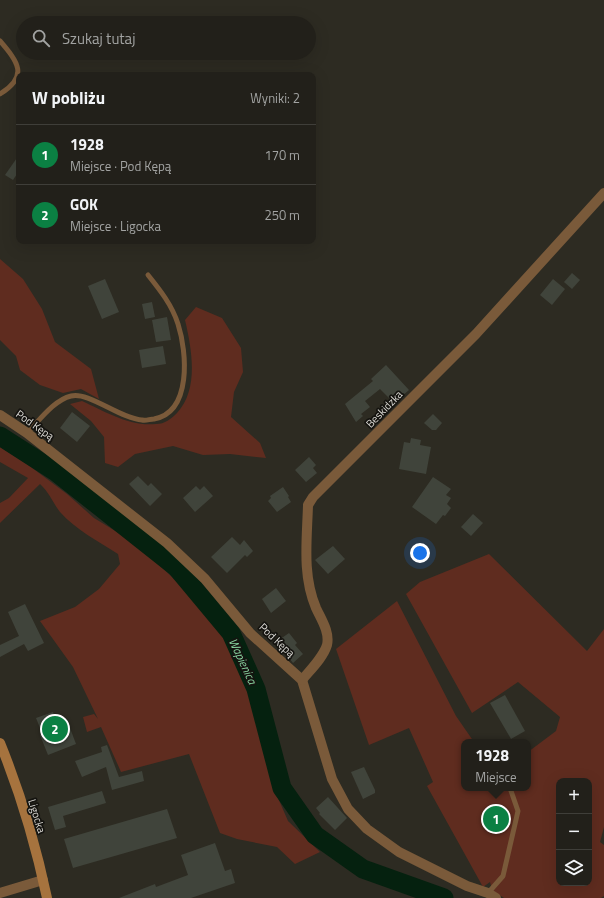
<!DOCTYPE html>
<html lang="pl">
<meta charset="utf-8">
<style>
body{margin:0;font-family:"Titillium Web",sans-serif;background:#2a2823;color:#f1f3f6}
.controls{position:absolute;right:12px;bottom:12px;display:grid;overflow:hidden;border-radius:8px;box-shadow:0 4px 16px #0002}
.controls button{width:36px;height:36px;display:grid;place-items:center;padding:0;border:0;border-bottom:1px solid #3f3e39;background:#22201a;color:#f1f3f6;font:20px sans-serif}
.you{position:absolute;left:420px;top:553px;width:14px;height:14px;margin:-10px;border:3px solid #fff;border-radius:50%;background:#1a73e8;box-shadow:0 0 0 6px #1a73e833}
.badge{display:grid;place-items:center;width:26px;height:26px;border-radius:50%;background:#0b8043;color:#fff;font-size:13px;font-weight:700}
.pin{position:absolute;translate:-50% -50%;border:2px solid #fff;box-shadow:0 1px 4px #0006}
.popup{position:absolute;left:461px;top:739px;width:70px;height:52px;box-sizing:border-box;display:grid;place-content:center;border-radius:8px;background:#22201a;filter:drop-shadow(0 1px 3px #0005);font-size:13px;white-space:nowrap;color:#a2a3a2}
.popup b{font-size:15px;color:#f1f3f6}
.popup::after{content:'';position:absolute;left:50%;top:100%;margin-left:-8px;border:8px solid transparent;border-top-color:#22201a}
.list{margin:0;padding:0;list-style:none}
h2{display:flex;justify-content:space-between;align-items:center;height:52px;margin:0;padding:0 16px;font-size:17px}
h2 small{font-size:13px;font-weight:400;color:#a2a3a2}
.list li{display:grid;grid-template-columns:26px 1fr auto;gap:12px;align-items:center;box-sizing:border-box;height:60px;padding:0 16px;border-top:1px solid #3f3e39}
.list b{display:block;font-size:15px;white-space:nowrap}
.list p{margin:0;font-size:13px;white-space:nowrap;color:#a2a3a2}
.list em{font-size:13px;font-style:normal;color:#a2a3a2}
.icon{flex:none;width:22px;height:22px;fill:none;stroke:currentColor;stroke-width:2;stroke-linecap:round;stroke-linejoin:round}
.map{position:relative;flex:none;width:604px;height:898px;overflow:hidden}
.search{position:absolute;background:#22201a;box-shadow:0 4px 16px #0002;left:16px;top:16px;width:300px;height:44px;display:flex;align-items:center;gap:10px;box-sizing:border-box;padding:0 14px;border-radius:22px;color:#a2a3a2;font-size:15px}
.panel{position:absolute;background:#22201a;box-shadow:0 4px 16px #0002;left:16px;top:72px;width:300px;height:172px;border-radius:8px}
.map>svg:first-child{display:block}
.green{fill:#5f2c1f;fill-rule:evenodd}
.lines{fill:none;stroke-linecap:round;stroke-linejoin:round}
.river{stroke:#05210f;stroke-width:19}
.building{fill:#40443b}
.lane{stroke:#7a5a3a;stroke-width:5}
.street{stroke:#7a5a3a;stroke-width:10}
.secondary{stroke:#a6733e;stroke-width:10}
.labels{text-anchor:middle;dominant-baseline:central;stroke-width:3.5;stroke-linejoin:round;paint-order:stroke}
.street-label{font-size:11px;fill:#dddbd6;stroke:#151410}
.water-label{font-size:12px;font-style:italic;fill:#89d6a0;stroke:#151410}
</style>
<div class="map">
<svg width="604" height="898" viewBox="0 0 604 898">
<rect width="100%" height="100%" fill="#2d2b22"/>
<g class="green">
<path d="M 0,259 L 23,279 L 42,309 L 55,342 L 91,369 L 99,399 L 81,389 L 63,393 L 40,385 L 20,370 L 16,356 L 0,340 Z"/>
<path d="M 196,307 L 222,318 L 241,348 L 243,372 L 234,392 L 231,417 L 260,443 L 266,458 L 230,454 L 203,455 L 173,446 L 135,454 L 118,467 L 105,463 L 104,437 L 91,421 L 70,404 L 82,401 C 104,411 130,427 156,424 C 165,424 171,419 177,413 C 199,389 192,350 185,320 Z"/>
<path d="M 0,447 L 31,467 L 67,494 L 94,518 L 135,543 L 172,577 L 215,623 L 243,674 L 260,724 L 272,784 L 288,821 L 320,852 L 295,864 L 277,847 L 237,839 L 220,833 L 189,754 L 121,772 L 101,727 L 87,732 L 83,717 L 94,714 L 98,719 L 73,667 L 40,621 L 75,607 L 99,589 L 120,564 L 118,554 C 98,541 76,530 60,512 C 53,503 49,492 40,484 L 0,523 L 0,503 L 9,498 L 28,478 L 0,462 Z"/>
<path d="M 489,554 L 587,651 L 604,629 L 604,827 L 600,842 L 604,845 L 604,896 L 601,898 L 504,898 L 492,890 L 490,882 L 483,887 L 427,786 L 433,782 L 409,728 L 369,745 L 336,649 L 397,601 L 456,716 L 474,742 L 464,742 L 464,788 L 528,788 L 528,752 L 556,731 L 560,717 L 518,682 L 472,713 L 406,594 L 420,582 ZM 559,781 L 589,781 L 589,883 L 559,883 Z"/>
</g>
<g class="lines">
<path class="river" d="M 0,436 L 56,472 L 176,567 L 231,633 L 256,689 L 282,788 L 315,835 L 363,869 L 444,898"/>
</g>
<g class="building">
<path d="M 19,155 L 19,171 L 13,180 L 5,175 Z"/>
<path d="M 572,273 L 580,280 L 572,289 L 564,282 Z"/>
<path d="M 105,279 L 119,312 L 102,319 L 88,286 Z"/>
<path d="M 553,279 L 565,289 L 552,305 L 540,295 Z"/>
<path d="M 152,302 L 155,317 L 145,319 L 142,304 Z"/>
<path d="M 167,317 L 171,340 L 156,342 L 152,320 Z"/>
<path d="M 163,346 L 166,364 L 142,368 L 139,350 Z"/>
<path d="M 386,365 L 409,390 L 394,403 L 380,389 L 365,401 L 370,407 L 361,414 L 363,416 L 356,422 L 345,404 L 373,381 L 371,379 Z"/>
<path d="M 72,412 L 90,426 L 77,442 L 60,428 Z"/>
<path d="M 433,414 L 442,423 L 436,430 L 432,430 L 424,423 Z"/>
<path d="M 411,438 L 421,440 L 420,445 L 431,447 L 426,474 L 399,469 L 404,442 L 410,443 Z"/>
<path d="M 309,457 L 316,465 L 313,468 L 317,473 L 306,482 L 295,470 Z"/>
<path d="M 138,476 L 148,486 L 151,483 L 162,494 L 150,506 L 129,484 Z"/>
<path d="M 433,477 L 451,489 L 446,495 L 451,498 L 447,504 L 451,508 L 445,516 L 443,515 L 436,524 L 412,507 Z"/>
<path d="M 196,486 L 200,490 L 204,486 L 213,496 L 195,512 L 183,498 Z"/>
<path d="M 283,487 L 289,496 L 288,497 L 291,502 L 277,512 L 268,501 L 271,498 L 270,496 Z"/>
<path d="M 473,514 L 483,523 L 471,536 L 461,527 Z"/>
<path d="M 232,537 L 240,545 L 244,540 L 253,551 L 247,557 L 245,555 L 227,573 L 211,557 Z"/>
<path d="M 333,546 L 345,559 L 328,574 L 315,560 Z"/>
<path d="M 276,588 L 286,601 L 271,613 L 262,599 Z"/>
<path d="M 25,604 L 44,643 L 28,651 L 24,644 L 0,657 L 0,645 L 19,636 L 8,612 Z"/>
<path d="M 289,633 L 297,643 L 295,645 L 303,654 L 293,663 L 276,642 Z"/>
<path d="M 505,695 L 525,731 L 511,739 L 490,703 Z"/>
<path d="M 53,712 L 57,724 L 67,720 L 76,744 L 48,755 L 40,735 L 42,733 L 36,718 Z"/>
<path d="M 107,745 L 119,777 L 142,771 L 144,781 L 112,790 L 106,767 L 82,777 L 75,761 L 102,752 L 101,747 Z"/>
<path d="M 364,767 L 375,790 L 375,793 L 363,799 L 351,772 Z"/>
<path d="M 102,791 L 106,803 L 63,816 L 66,827 L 55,830 L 48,807 Z"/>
<path d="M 328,797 L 347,818 L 335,830 L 319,814 L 320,813 L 316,808 Z"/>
<path d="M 167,809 L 177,838 L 73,868 L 64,839 Z"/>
<path d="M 215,843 L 225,871 L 231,869 L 235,883 L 191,898 L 119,898 L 155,884 L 156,887 L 188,875 L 181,855 Z"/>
</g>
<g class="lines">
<g class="lane">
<path d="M 0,41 C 18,62 29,76 0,94"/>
<path d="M 27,433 C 39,421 54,400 71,396 C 88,391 121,419 142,420 C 146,421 150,419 154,419 C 192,412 187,352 178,324 C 172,305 160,290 148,275"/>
<path d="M 488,893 L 503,876 L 518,811 L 510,788"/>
</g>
<g class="street">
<path d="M 0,415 L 27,433 L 167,543 L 205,579 L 250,633 L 302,680 L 332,779 L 348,809 L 367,829 L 399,852 L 467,886 L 488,893 L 496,898"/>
<path d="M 302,680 C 310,670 323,658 327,645 C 330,632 321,619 316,608 C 302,575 307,540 308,505 L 313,497 L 476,334 L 604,193"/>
<path d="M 0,893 L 43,880"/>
</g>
<path class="secondary" d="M 0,743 C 20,792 36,846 47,898"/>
</g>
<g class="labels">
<g class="street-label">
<text transform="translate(384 409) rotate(-46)">Beskidzka</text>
<text transform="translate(35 425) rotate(35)">Pod Kępą</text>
<text transform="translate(277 640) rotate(43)">Pod Kępą</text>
<text transform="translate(37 816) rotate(73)">Ligocka</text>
</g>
<g class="water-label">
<text transform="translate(243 661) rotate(65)">Wapienica</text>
</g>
</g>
</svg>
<div class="controls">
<button>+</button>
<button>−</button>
<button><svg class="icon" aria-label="layers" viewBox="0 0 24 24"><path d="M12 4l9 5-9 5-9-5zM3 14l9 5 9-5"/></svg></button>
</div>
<div class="you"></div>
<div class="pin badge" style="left:496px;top:819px">1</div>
<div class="popup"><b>1928</b>Miejsce</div>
<div class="pin badge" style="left:55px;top:729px">2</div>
<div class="search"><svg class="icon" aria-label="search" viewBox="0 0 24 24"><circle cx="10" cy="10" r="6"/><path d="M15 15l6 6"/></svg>Szukaj tutaj</div>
<section class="panel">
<h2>W pobliżu<small>Wyniki: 2</small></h2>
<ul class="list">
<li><span class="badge">1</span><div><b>1928</b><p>Miejsce · Pod Kępą</p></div><em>170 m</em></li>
<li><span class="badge">2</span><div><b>GOK</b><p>Miejsce · Ligocka</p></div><em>250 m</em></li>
</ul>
</section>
</div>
